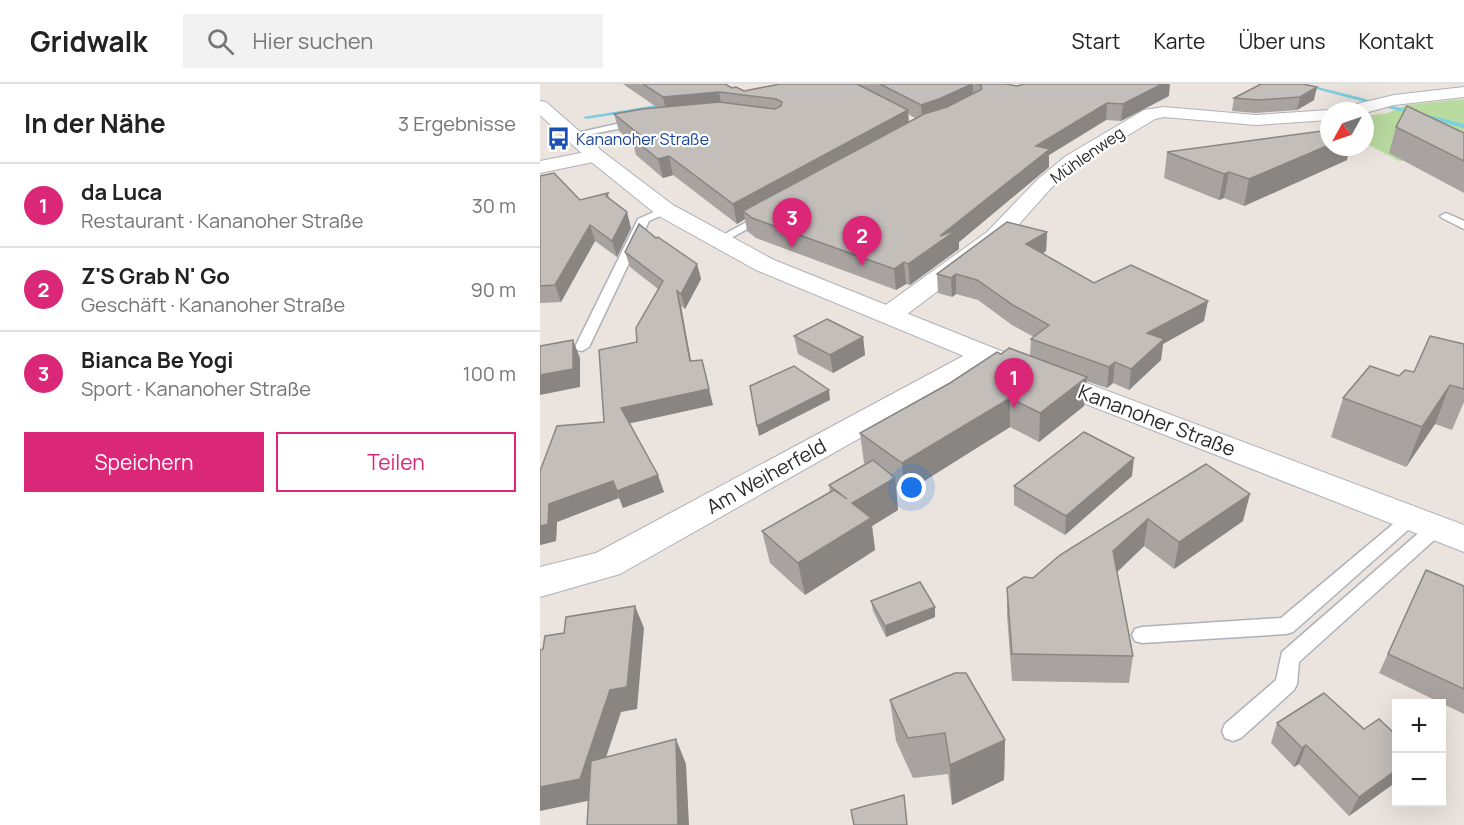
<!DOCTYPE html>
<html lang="de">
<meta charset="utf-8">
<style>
body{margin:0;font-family:Manrope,sans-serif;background:#f2f2f2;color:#222}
.controls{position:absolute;right:18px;bottom:18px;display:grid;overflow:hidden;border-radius:0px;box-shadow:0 6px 24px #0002}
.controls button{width:54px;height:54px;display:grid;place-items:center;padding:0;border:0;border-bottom:2px solid #e0e0e0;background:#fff;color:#222;font:30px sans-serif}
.compass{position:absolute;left:780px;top:18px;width:54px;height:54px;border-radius:50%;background:#fff;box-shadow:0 6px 24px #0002;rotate:230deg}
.you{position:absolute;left:372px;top:404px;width:21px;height:21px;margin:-15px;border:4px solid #fff;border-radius:50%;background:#1a73e8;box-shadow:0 0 0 9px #1a73e833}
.badge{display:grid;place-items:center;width:39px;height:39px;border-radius:50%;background:#db2777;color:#fff;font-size:20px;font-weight:700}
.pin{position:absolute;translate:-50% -50px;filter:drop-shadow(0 2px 3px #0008)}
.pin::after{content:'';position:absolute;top:32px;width:21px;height:18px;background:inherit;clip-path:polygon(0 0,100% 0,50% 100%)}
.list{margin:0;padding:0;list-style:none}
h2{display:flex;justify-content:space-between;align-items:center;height:78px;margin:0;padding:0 24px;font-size:26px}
h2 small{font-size:20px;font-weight:400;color:#767676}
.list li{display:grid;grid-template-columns:39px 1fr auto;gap:18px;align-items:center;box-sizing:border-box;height:84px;padding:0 24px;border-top:2px solid #e0e0e0}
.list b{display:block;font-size:22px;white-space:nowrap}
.list p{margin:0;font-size:20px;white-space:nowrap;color:#767676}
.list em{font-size:20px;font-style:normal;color:#767676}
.actions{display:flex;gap:12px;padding:18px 24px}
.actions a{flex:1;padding:14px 0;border:2px solid #db2777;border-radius:0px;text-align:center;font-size:21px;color:#db2777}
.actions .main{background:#db2777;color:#fff}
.icon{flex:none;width:33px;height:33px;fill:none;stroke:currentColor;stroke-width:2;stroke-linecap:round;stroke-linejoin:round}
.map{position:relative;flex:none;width:924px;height:741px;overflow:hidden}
header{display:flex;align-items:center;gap:36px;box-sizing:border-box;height:84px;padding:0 30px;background:#fff;border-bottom:2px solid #e0e0e0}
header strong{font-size:28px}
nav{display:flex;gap:33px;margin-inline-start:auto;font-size:21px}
.search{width:420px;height:54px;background:#f2f2f2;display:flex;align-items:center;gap:15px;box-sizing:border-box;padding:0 21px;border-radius:0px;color:#767676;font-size:22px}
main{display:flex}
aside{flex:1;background:#fff}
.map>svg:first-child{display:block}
.green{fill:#b9dba0}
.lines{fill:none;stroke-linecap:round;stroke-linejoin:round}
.stream{fill:#7ccfe1;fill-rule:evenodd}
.lane-casing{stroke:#aeb1b9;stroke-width:3}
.street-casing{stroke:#aeb1b9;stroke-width:2}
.secondary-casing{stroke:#aeb1b9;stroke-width:2}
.lane{fill:#fff;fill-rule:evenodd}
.street{fill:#fff;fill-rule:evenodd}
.secondary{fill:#fff;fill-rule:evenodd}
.wall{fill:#a8a3a0;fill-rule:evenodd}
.shaded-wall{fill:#888582}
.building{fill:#c3beba;stroke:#888582;stroke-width:1.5}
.labels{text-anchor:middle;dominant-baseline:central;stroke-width:4.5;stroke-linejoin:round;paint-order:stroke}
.far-transit-label{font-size:16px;fill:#164399;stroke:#fff;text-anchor:start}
.far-street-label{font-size:16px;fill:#2a2a2a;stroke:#fff}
.street-label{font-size:20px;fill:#2a2a2a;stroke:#fff}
</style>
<header>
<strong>Gridwalk</strong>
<div class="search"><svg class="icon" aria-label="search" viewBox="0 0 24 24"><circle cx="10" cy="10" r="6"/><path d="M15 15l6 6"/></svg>Hier suchen</div>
<nav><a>Start</a><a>Karte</a><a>Über uns</a><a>Kontakt</a></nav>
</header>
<main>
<aside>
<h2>In der Nähe<small>3 Ergebnisse</small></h2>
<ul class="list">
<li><span class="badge">1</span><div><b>da Luca</b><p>Restaurant · Kananoher Straße</p></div><em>30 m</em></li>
<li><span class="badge">2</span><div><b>Z'S Grab N' Go</b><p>Geschäft · Kananoher Straße</p></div><em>90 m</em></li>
<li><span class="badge">3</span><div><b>Bianca Be Yogi</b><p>Sport · Kananoher Straße</p></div><em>100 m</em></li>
</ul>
<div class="actions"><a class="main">Speichern</a><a>Teilen</a></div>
</aside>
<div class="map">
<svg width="924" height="741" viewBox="0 0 924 741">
<rect width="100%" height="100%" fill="#ebe4de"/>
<path class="green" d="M 924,15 L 924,75 L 908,70 L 859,77 L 825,59 L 825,32 L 848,29 L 866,21 Z"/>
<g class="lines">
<g class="stream">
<path d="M 757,0 L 766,0 L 924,40 L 924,44 Z"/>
<path d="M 129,19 L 132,21 L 131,22 L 46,35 L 43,33 Z"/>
</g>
<defs>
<g id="lane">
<path d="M 99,35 L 104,38 L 102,40 L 32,54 L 27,51 Z"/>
<path d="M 125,123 L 131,126 L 129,128 L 109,137 L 49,263 L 42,267 L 37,266 L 35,263 L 98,135 Z"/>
<path d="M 225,128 L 229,129 L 229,133 L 182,159 L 174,159 L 172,157 Z"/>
<path d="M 906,129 L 924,137 L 924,145 L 902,134 L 900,132 Z"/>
<path d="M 871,428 L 877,430 L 880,434 L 877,438 L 753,548 L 746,550 L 602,559 L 595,557 L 592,551 L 595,545 L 602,543 L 741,534 L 865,430 Z"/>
<path d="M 896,438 L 902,439 L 905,444 L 902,449 L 759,578 L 757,600 L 754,606 L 701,654 L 693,657 L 685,654 L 682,647 L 685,640 L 736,596 L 742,568 L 890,439 Z"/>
</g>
<g id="street">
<path d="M 924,3 L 924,13 L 854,21 L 825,29 L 801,27 L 804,23 L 854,11 Z"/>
<path d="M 624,23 L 716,31 L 789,26 L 795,27 L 789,27 L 789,36 L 716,41 L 624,33 L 615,35 L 540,80 L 512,103 L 463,158 L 358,237 L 349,239 L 340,237 L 336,231 L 340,225 L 447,148 L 498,95 L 526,72 L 604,26 Z"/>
<path d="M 56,66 L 63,68 L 66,72 L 63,76 L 0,89 L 0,77 Z"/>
<path d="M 446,262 L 456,265 L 460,271 L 456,277 L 80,490 L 0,513 L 0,483 L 56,469 L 436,265 Z"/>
</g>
<path id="secondary" d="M 0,17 L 6,18 L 63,68 L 133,121 L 234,176 L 456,265 L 924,441 L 924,468 L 436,277 L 216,186 L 117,131 L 49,76 L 0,31 Z"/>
</defs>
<use href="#lane" class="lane-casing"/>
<use href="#street" class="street-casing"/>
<use href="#secondary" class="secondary-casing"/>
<use href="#lane" class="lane"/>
<use href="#street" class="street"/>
<use href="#secondary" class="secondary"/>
</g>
<g class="wall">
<path d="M 83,0 L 185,0 L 192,4 L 204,7 L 240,0 L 466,0 L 477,2 L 629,12 L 581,37 L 566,36 L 509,71 L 509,83 L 419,158 L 419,165 L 370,201 L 366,200 L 356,206 L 216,154 L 207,147 L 205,135 L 197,140 L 133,91 L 123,94 L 96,71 L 93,59 L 79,47 L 74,30 L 118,24 ZM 368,30 L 373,33 L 376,34 L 369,38 Z"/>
<path d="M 721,0 L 774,16 L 757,26 L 716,29 L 692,27 L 694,14 Z"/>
<path d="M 856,43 L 924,49 L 924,109 L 849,69 Z"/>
<path d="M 627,68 L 807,76 L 704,122 L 684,114 L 679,116 L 624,94 Z"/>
<path d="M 0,92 L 40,116 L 68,109 L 69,114 L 91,144 L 77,173 L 55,157 L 21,218 L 0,219 Z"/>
<path d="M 507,148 L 506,167 L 502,170 L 554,199 L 664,237 L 623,260 L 621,276 L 589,306 L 573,299 L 567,304 L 546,297 L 544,322 L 499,358 L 470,343 L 365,409 L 356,402 L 358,426 L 332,442 L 335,466 L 265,511 L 230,479 L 222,447 L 290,408 L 289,401 L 325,380 L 324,379 L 320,349 L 461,270 L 490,272 L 491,255 L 494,253 L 472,241 L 438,216 L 416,210 L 412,213 L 398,209 L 397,190 Z"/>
<path d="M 116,154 L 157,180 L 161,195 L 145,225 L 141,222 L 151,277 L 173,321 L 90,339 L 124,408 L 83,424 L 79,414 L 17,438 L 16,457 L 0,461 L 0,387 L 64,338 L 97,258 L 118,205 L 90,183 L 85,168 Z"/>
<path d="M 254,252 L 323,253 L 325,271 L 293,289 L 258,270 Z"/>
<path d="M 924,260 L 924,318 L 912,346 L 895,340 L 866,383 L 791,353 L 803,314 L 859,292 L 874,288 Z"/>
<path d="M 666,380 L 703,437 L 634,485 L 604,462 L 577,488 L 593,572 L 589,599 L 472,597 L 467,531 L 467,504 L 493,494 Z"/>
<path d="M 592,392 L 525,451 L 474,421 L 474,402 Z"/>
<path d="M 886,486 L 924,502 L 924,630 L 839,589 Z"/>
<path d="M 331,517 L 395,523 L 395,533 L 346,553 L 333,527 Z"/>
<path d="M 350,616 L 465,656 L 464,696 L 412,721 L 408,690 L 373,694 L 356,657 Z"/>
<path d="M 737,639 L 824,645 L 856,651 L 856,698 L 809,732 L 759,680 L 754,683 L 731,659 Z"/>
</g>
<g class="shaded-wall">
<path d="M 433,0 L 433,16 L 382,38 L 381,21 Z"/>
<path d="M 622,0 L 630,0 L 629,12 L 581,37 L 583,20 Z"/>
<path d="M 777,3 L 774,16 L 757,26 L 760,13 Z"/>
<path d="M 179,8 L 182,25 L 127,30 L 123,13 Z"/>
<path d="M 567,19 L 566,36 L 509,71 L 509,83 L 419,158 L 419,165 L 370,201 L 368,180 L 400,152 L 496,62 Z"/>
<path d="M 368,26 L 369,43 L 203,127 L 205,135 L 197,140 L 193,120 Z"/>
<path d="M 789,61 L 789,63 L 810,63 L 807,76 L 704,122 L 709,95 Z"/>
<path d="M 129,72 L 133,91 L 123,94 L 118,75 Z"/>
<path d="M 689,88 L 684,114 L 679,116 L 684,90 Z"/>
<path d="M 87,128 L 91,144 L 77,173 L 72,157 Z"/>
<path d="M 50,141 L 55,157 L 21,218 L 15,201 Z"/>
<path d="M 507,148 L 506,167 L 486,179 L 486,160 Z"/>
<path d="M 364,178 L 366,200 L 356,206 L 354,185 Z"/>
<path d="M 157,180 L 161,195 L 145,225 L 141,210 Z"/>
<path d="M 416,190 L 416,210 L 412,213 L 411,194 Z"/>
<path d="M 137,207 L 141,222 L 154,294 L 150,277 Z"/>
<path d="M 668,217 L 664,237 L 623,260 L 621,276 L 589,306 L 591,285 L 607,249 Z"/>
<path d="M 323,253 L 325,271 L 293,289 L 290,271 Z"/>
<path d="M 33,256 L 40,274 L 40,303 L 0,311 L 0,291 Z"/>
<path d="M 162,276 L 173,321 L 87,340 L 81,324 Z"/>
<path d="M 575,278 L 573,299 L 567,304 L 569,283 Z"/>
<path d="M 547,293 L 544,322 L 499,358 L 500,329 Z"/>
<path d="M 910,301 L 895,340 L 866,383 L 882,343 Z"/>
<path d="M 289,306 L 290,316 L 219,352 L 217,342 Z"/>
<path d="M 470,314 L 470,343 L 365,409 L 362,379 Z"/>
<path d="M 594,374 L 592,392 L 525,451 L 526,432 Z"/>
<path d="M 118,391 L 124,408 L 83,424 L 77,407 Z"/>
<path d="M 355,394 L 358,426 L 332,442 L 335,466 L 265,511 L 258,479 L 312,419 Z"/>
<path d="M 73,397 L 79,414 L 17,438 L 16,457 L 0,461 L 0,442 L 9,420 Z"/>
<path d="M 710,410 L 703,437 L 634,485 L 639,458 Z"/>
<path d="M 608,435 L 604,462 L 570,495 L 573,467 Z"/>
<path d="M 95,522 L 104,544 L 97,625 L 81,628 L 52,716 L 0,727 L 0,703 Z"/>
<path d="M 395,523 L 395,533 L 346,553 L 345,542 Z"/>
<path d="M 136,655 L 146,680 L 149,741 L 138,741 Z"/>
<path d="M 465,656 L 464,696 L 412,721 L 410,681 Z"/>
<path d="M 766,661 L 759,680 L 754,683 L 762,664 Z"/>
<path d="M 856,686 L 856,698 L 809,732 L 819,713 Z"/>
</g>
<g class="building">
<path d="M 103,0 L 185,0 L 192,4 L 196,3 L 204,7 L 240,0 L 317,0 L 368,26 L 193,120 L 129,72 L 118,75 L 91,53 L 100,51 L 74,30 L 102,25 L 179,18 L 235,25 L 241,22 L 242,18 L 236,15 L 179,8 L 123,13 Z"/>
<path d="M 340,0 L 432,0 L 399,15 L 381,21 Z"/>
<path d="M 435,0 L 466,0 L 477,2 L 484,0 L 622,0 L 583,20 L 567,19 L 496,62 L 510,65 L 400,152 L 418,145 L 368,180 L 364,178 L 354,185 L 212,134 L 203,127 L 384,30 L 407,23 L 442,5 L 441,1 Z"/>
<path d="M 721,0 L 763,0 L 777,3 L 760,13 L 718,16 L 694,14 Z"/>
<path d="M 867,22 L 924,49 L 924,77 L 856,43 Z"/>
<path d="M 789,46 L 789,61 L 709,95 L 689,88 L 684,90 L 627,68 Z"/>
<path d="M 14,89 L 40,116 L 68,109 L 66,112 L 87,128 L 72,157 L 50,141 L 15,201 L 0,202 L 0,92 Z"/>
<path d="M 467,138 L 507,148 L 486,160 L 554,199 L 591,181 L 668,217 L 607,249 L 624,255 L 591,285 L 575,278 L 569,283 L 491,255 L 509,241 L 473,221 L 437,196 L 416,190 L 411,194 L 397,190 Z"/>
<path d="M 99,140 L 116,154 L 118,153 L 157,180 L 141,210 L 137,207 L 150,277 L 162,276 L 169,305 L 81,324 L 118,391 L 77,407 L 73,397 L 9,420 L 8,440 L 0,442 L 0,387 L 17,342 L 64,338 L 59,266 L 97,258 L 96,244 L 123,197 L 85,168 Z"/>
<path d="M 287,235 L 323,253 L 290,271 L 254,252 Z"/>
<path d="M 890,252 L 924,260 L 924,305 L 910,301 L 882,343 L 803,314 L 830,282 L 859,292 L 865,286 L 874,288 Z"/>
<path d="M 33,256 L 33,285 L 0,291 L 0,262 Z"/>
<path d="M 469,264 L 547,293 L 500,329 L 470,314 L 362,379 L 320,349 L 410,299 L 457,268 L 461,270 Z"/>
<path d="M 254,282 L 289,306 L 217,342 L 210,302 Z"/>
<path d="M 544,348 L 594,374 L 526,432 L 474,402 Z"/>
<path d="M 333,376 L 355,394 L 312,419 L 331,434 L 258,479 L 222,447 L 294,406 L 307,415 L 289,401 Z"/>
<path d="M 666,380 L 710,410 L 639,458 L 608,435 L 573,467 L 593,572 L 472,570 L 467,504 L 484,493 L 493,494 L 520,471 Z"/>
<path d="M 886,486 L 924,502 L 924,605 L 848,570 Z"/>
<path d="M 380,498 L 395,523 L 345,542 L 331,517 Z"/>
<path d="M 95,522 L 87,603 L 70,606 L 40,695 L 0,703 L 0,566 L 3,565 L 5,552 L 24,549 L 26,533 Z"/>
<path d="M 415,589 L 426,589 L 465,656 L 410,681 L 405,649 L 368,654 L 350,616 Z"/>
<path d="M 784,609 L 824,645 L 839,635 L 856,651 L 856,686 L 819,713 L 766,661 L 762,664 L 737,639 Z"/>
<path d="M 136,655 L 138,741 L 47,741 L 51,677 Z"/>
<path d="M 364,711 L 367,741 L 314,741 L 311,726 Z"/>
</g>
<defs>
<symbol id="bus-bare" viewBox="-9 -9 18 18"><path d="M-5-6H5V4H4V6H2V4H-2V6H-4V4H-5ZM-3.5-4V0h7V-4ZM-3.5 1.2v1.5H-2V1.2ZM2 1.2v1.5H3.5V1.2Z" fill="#1a4fb4" stroke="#fff" stroke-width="2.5" paint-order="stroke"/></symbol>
</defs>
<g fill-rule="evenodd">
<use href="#bus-bare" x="2" y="38" width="33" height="33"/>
</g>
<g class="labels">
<g class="far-transit-label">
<text x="36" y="55">Kananoher Straße</text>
</g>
<g class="far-street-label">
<text transform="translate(547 71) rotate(-35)">Mühlenweg</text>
</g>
<g class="street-label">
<text transform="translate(617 336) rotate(21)">Kananoher Straße</text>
<text transform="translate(226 392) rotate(-29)">Am Weiherfeld</text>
</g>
</g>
</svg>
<div class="controls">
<button>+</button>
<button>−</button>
</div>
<svg class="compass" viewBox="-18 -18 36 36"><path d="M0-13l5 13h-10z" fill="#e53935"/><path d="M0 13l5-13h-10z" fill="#767676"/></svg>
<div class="you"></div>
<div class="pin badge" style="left:474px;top:324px">1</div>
<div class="pin badge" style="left:322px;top:182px">2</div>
<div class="pin badge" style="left:252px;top:164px">3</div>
</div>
</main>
